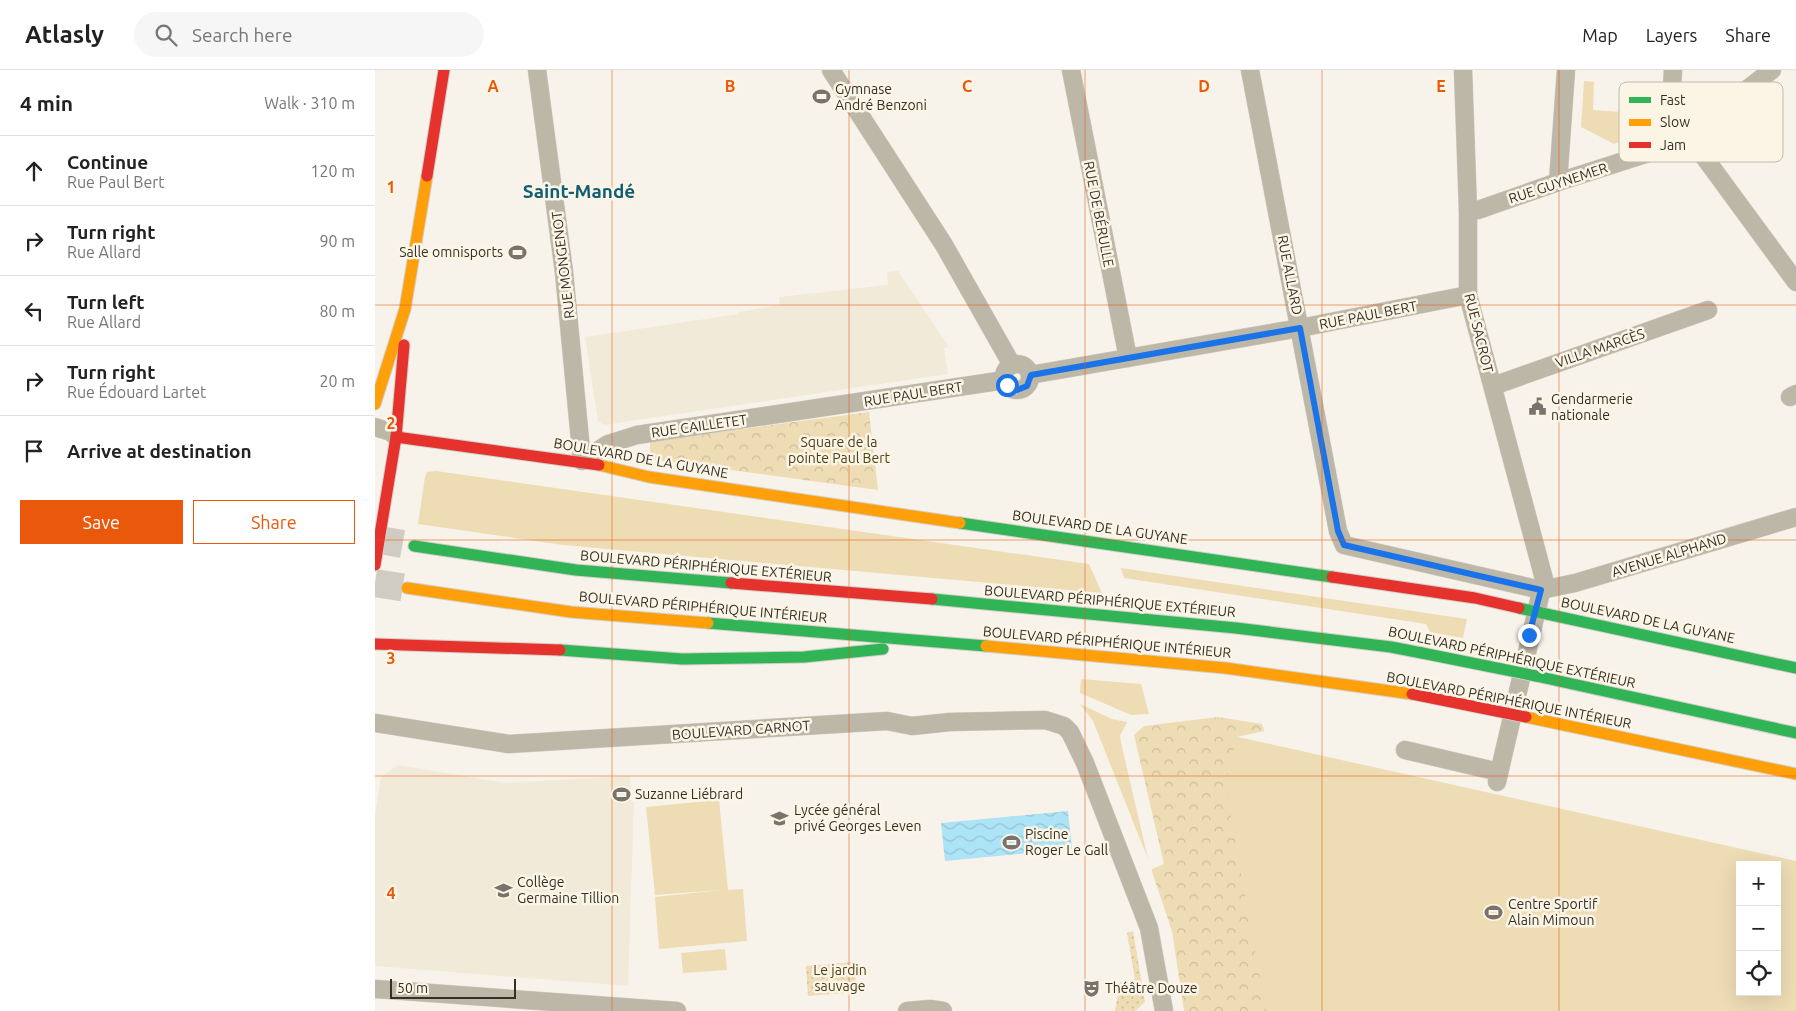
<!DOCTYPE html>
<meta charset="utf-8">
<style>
body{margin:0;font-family:Ubuntu,sans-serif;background:#f6f6f6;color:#222}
.controls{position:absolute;right:15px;bottom:15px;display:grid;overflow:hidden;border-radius:0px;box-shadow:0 5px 20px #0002}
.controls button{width:45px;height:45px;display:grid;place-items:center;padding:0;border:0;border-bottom:1px solid #e0e0e0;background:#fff;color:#222;font:25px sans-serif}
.scale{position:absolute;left:15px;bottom:12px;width:126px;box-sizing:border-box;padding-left:5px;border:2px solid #33302a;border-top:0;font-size:14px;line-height:18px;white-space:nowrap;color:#33302a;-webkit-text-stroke:4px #fcf5e5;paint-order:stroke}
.stop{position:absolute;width:15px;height:15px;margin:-11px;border:4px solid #1a73e8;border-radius:50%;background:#fff}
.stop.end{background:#1a73e8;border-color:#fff;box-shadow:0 1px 5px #0008}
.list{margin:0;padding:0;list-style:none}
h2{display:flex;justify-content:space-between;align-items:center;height:65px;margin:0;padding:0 20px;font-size:21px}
h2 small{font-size:16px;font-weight:400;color:#767676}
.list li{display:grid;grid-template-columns:32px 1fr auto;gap:15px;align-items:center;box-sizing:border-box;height:70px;padding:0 20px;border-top:1px solid #e0e0e0}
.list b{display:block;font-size:19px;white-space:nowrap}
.list p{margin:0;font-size:16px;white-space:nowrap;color:#767676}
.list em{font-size:16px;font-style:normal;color:#767676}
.actions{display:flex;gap:10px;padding:15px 20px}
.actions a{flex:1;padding:11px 0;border:1px solid #ea580c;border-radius:0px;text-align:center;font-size:18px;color:#ea580c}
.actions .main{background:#ea580c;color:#fff}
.icon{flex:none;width:28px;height:28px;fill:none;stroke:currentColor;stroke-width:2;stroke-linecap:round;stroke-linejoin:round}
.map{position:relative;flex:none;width:1421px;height:941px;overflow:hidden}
header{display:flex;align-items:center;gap:30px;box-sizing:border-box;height:70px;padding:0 25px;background:#fff;border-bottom:1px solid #e0e0e0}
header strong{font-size:24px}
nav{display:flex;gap:28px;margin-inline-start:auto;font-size:18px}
.search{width:350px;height:45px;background:#f6f6f6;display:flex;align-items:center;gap:12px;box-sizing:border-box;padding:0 18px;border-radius:28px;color:#767676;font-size:19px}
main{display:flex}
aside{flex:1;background:#fff}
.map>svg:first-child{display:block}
.built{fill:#f1ead9}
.grass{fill:#eedcb5;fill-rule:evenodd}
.forest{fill:url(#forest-crowns)}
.garden{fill:url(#garden-dots)}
.water{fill:url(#water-waves)}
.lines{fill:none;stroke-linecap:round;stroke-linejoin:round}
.highway-tunnel{stroke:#d0ccc4;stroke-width:28;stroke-dasharray:28 14;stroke-linecap:butt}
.street-casing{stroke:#d3cfc8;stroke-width:19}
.fast-casing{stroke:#d3cfc8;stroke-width:13}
.slow-casing{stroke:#d3cfc8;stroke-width:13}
.jam-casing{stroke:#d3cfc8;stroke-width:13}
.street{stroke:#bdb7a8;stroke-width:18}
.fast{stroke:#30b455;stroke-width:11}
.slow{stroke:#ff9f0a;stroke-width:11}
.jam{stroke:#e5322d;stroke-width:11}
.fast-bridge-casing{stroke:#d3cfc8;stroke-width:13;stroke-linecap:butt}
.jam-bridge-casing{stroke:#d3cfc8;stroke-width:13;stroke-linecap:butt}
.fast-bridge{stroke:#30b455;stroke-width:11}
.jam-bridge{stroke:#e5322d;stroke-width:11}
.route{stroke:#1a73e8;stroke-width:6}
.grid{fill:none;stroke:#e8590c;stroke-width:1;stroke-opacity:0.55}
.labels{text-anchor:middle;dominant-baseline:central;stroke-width:5;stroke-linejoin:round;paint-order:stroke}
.poi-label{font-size:14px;fill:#33302a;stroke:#fcf5e5;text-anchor:start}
.street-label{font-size:14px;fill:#33302a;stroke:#fcf5e5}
.park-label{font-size:14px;fill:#4b3d19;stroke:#fcf5e5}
.district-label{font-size:19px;font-weight:bold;fill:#105f77;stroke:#fcf5e5}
.key{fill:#fcf5e5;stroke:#c0baad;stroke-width:1}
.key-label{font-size:14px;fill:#33302a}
.grid-label{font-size:16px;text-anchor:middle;font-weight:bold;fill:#e8590c;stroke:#fcf5e5;stroke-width:5;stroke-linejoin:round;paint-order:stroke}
</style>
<header>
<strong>Atlasly</strong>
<div class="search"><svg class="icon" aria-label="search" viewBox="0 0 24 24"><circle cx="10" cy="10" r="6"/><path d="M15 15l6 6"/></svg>Search here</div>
<nav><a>Map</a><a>Layers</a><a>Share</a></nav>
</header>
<main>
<aside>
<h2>4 min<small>Walk · 310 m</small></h2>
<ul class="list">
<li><svg class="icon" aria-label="ahead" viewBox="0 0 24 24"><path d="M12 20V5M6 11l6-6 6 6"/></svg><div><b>Continue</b><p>Rue Paul Bert</p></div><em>120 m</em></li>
<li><svg class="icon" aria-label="right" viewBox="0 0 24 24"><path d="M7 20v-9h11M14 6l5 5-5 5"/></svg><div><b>Turn right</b><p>Rue Allard</p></div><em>90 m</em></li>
<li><svg class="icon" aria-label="left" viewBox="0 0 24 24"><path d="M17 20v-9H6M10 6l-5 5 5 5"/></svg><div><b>Turn left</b><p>Rue Allard</p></div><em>80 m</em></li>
<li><svg class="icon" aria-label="right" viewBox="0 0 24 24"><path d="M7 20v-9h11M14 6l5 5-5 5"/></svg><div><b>Turn right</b><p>Rue Édouard Lartet</p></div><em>20 m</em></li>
<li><svg class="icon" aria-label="arrive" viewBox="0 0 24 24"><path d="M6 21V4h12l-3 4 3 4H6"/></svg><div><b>Arrive at destination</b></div></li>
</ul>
<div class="actions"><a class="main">Save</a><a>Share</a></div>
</aside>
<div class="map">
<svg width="1421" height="941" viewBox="0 0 1421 941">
<defs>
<pattern id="forest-crowns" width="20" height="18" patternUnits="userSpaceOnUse" patternTransform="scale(1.25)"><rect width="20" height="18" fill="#eedcb5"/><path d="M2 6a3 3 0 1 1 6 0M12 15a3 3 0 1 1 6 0" fill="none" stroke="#cdbd9c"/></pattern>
<pattern id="garden-dots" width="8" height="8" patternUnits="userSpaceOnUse" patternTransform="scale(1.25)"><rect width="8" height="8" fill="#eedcb5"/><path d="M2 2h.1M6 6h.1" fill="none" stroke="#cdbd9c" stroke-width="1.8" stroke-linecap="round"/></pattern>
<pattern id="water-waves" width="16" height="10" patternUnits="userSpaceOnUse" patternTransform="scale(1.25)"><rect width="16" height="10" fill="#ade3f6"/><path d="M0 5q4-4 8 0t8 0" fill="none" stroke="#95c3d3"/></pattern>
</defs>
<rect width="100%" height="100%" fill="#f7f3ea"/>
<g class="built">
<path d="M 523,201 L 574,277 L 569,278 L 573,304 L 229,355 L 223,351 L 210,267 L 364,244 L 364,242 L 404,235 L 404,227 L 513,215 L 512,202 Z"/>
<path d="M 23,695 L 130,713 L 255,706 L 256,732 L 259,732 L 253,916 L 0,896 L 0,745 L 6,707 Z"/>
</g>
<g class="grass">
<path d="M 1209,11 L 1219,12 L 1218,40 L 1262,43 L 1264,15 L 1275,16 L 1271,62 L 1239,74 L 1206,57 Z"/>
<path d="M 61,401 L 714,494 L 727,523 L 188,475 L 43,454 L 50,407 L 52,402 Z"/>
<path d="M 746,498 L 1092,549 L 1088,568 L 1055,562 L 1051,554 L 749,508 Z"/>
<path d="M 706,609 L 766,614 L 774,644 L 756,645 L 705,623 Z"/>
<path d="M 705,634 L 737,649 L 752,652 L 745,666 L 747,677 L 773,789 L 718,651 Z"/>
<path d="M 863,667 L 1421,791 L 1421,941 L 872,941 L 845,678 L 853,669 ZM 1365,795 L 1402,795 L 1402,922 L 1365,922 Z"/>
<path d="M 344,730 L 353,820 L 368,819 L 372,871 L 284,879 L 280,827 L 346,820 L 280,825 L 271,737 Z"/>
<path d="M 350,879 L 352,900 L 308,903 L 306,883 Z"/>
</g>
<g class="forest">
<path d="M 494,342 L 503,420 L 275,389 L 275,371 Z"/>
<path d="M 843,647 L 887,654 L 889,661 L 862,667 L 850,714 L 891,941 L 809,941 L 797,861 L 777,802 L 777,799 L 789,794 L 759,665 L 769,656 Z"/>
</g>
<g class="garden">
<path d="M 758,861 L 770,932 L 760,941 L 740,941 L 745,912 L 760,909 L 752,863 Z"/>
<path d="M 479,892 L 482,922 L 433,926 L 431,896 Z"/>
</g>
<path class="water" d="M 693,741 L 697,779 L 570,791 L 566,753 Z"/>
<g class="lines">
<g class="highway-tunnel">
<path d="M 0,469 L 39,476"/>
<path d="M 0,513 L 32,518"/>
</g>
<defs>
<g id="street">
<path d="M 162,0 L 189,202 L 207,391 L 233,374 L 262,365 L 630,310"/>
<path d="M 456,0 L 569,175 L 637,295"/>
<path d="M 696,0 L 753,288"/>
<path d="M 875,0 L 963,461 L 969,475 L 1166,520 L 1200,513 L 1421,447"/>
<path d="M 1088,0 L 1093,140 L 1093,225 L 1169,509 L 1122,712"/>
<path d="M 1298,0 L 1295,48 L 1313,65 L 1421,212"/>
<path d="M 1183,112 L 1191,0"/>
<path d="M 1093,140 L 1103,140 L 1183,112 L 1280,81 L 1313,65 L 1397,0"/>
<circle cx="642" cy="307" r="13"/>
<path d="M 655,305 L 925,258 L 1093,225"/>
<path d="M 1118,316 L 1333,240"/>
<path d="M 1415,327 L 1421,324"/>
<path d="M 0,357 L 16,362 L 21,367"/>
<path d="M 0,653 L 134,674 L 512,651 L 537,656 L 575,652 L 670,650 L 689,656 L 695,662 L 710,693 L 774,858 L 789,941"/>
<path d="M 1030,680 L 1124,702"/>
<path d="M 0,919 L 302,941"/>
<path d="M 532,941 L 555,939 L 568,941"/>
</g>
<g id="fast">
<path d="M 585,453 L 957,507"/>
<path d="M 39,476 L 201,500 L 356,513"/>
<path d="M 557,529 L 861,558 L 1016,577 L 1047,583"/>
<path d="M 1144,538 L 1421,598"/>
<path d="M 333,553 L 611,576"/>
<path d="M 185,580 L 307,589 L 429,587 L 508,579"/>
<path d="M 1161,606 L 1421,663"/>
</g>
<g id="slow">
<path d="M 0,334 L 30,239 L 52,106"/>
<path d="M 224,395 L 274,407 L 585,453"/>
<path d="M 32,518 L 196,542 L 333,553"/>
<path d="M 611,576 L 850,598 L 1037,624"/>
<path d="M 1151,647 L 1421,704"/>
</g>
<g id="jam">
<path d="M 52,106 L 69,0"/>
<path d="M 21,367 L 224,395"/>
<path d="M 0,495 L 21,367 L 29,275"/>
<path d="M 957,507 L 1100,528 L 1144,538"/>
<path d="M 356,513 L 557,529"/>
<path d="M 0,574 L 185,580"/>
</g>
</defs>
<use href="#street" class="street-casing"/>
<use href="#fast" class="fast-casing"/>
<use href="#slow" class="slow-casing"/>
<use href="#jam" class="jam-casing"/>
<use href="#street" class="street"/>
<use href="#fast" class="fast"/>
<use href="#slow" class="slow"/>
<use href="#jam" class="jam"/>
<defs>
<path id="fast-bridge" d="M 1047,583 L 1161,606"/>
<path id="jam-bridge" d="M 1037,624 L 1151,647"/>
</defs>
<use href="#fast-bridge" class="fast-bridge-casing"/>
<use href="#jam-bridge" class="jam-bridge-casing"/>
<use href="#fast-bridge" class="fast-bridge"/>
<use href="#jam-bridge" class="jam-bridge"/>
</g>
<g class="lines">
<path class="route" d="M 632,315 L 642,320 L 652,316 L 656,305 L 925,258 L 963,461 L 969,475 L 1166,520 L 1154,565"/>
</g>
<path class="grid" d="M 237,0 L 237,941M 474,0 L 474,941M 710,0 L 710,941M 947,0 L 947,941M 1184,0 L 1184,941M 0,235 L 1421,235M 0,470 L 1421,470M 0,706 L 1421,706"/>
<defs>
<symbol id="stadium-bare" viewBox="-9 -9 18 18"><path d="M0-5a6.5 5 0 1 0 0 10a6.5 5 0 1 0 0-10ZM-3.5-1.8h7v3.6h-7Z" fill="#78746d" stroke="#fcf5e5" stroke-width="2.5" paint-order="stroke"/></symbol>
<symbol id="civic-bare" viewBox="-9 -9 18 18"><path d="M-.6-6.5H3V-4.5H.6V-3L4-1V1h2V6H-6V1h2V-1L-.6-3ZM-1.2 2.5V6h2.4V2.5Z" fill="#78746d" stroke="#fcf5e5" stroke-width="2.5" paint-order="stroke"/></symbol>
<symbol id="school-bare" viewBox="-9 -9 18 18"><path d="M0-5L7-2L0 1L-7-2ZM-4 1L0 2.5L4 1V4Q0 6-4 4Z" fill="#78746d" stroke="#fcf5e5" stroke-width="2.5" paint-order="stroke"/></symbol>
<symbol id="theatre-bare" viewBox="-9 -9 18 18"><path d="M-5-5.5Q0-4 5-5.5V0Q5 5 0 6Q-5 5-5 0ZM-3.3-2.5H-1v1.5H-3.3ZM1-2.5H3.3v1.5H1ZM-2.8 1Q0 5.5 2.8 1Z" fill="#78746d" stroke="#fcf5e5" stroke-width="2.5" paint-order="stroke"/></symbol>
</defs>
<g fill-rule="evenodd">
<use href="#stadium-bare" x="434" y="14" width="25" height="25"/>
<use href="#stadium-bare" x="130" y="170" width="25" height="25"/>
<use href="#civic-bare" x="1150" y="324" width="25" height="25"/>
<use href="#stadium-bare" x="234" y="712" width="25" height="25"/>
<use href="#school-bare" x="392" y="736" width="25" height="25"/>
<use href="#stadium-bare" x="624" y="760" width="25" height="25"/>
<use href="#school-bare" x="116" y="808" width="25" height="25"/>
<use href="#stadium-bare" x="1106" y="830" width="25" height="25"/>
<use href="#theatre-bare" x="704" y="906" width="25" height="25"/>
</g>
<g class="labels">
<g class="poi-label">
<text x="460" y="19">Gymnase<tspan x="460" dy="16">André Benzoni</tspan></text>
<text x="128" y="182" text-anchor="end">Salle omnisports</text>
<text x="1176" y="329">Gendarmerie<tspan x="1176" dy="16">nationale</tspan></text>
<text x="260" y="724">Suzanne Liébrard</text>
<text x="419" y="740">Lycée général<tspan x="419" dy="16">privé Georges Leven</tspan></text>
<text x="650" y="764">Piscine<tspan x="650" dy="16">Roger Le Gall</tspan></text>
<text x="142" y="812">Collège<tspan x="142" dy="16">Germaine Tillion</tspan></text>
<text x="1133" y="834">Centre Sportif<tspan x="1133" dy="16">Alain Mimoun</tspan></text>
<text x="730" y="918">Théâtre Douze</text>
</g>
<g class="street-label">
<text transform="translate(1183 113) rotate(-18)">RUE GUYNEMER</text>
<text transform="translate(724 144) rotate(79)">RUE DE BÉRULLE</text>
<text transform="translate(188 195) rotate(-97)">RUE MONGENOT</text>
<text transform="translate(915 205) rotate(79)">RUE ALLARD</text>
<text transform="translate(993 245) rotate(-11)">RUE PAUL BERT</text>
<text transform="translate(1104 263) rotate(76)">RUE SACROT</text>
<text transform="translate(1225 278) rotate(-19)">VILLA MARCÈS</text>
<text transform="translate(538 324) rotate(-9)">RUE PAUL BERT</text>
<text transform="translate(324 356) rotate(-8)">RUE CAILLETET</text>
<text transform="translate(266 388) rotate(10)">BOULEVARD DE LA GUYANE</text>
<text transform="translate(725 457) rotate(8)">BOULEVARD DE LA GUYANE</text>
<text transform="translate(1294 485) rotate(-17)">AVENUE ALPHAND</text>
<text transform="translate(331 496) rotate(5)">BOULEVARD PÉRIPHÉRIQUE EXTÉRIEUR</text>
<text transform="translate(735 531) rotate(5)">BOULEVARD PÉRIPHÉRIQUE EXTÉRIEUR</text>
<text transform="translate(328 537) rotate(5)">BOULEVARD PÉRIPHÉRIQUE INTÉRIEUR</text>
<text transform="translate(1273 550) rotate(12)">BOULEVARD DE LA GUYANE</text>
<text transform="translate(732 572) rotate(5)">BOULEVARD PÉRIPHÉRIQUE INTÉRIEUR</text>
<text transform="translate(1137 587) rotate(12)">BOULEVARD PÉRIPHÉRIQUE EXTÉRIEUR</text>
<text transform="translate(1134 630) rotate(11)">BOULEVARD PÉRIPHÉRIQUE INTÉRIEUR</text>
<text transform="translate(366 660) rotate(-4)">BOULEVARD CARNOT</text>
</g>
<g class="park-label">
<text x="464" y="372">Square de la<tspan x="464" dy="16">pointe Paul Bert</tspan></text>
<text x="465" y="900">Le jardin<tspan x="465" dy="16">sauvage</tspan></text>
</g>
<g class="district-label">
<text x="204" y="121">Saint-Mandé</text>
</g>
</g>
<rect x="1244" y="12" width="164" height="80" rx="8" class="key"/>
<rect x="1254" y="27" width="22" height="6" fill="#30b455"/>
<rect x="1254" y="49" width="22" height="7" fill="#ff9f0a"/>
<rect x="1254" y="72" width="22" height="6" fill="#e5322d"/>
<g class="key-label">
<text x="1285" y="35">Fast</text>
<text x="1285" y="57">Slow</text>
<text x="1285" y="80">Jam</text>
</g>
<g class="grid-label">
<text x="118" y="22">A</text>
<text x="355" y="22">B</text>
<text x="592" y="22">C</text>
<text x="829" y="22">D</text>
<text x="1066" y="22">E</text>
<text x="16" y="123">1</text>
<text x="16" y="359">2</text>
<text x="16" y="594">3</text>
<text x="16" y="829">4</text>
</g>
</svg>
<div class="controls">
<button>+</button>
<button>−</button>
<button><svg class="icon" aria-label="locate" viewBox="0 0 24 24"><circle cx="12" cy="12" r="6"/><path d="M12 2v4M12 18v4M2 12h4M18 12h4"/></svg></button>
</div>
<div class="scale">50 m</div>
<div class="stop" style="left:632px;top:315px"></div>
<div class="stop end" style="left:1154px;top:565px"></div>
</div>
</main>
